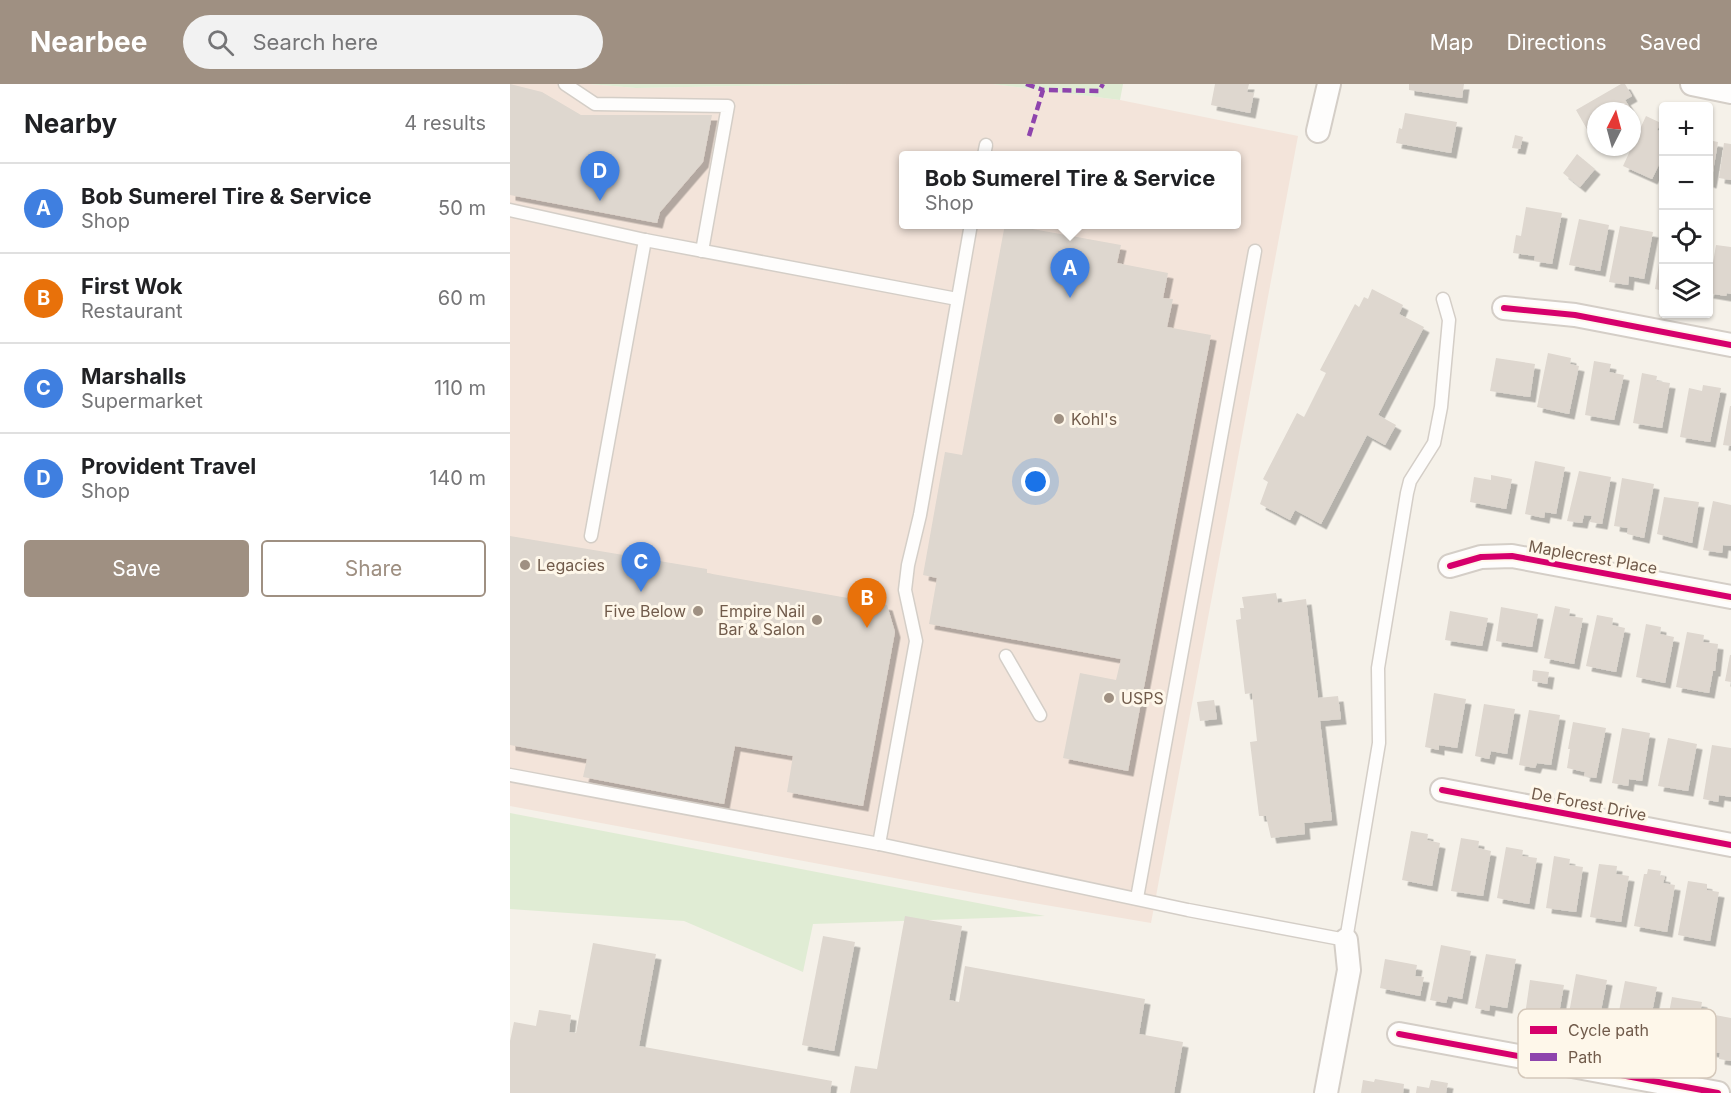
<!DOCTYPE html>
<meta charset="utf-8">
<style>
body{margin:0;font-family:Inter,sans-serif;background:#f2f2f2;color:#202124}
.controls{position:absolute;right:18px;top:18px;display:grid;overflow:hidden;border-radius:6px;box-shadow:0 2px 4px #0004}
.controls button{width:54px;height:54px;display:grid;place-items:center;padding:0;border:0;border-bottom:2px solid #e0e0e0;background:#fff;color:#202124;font:30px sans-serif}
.compass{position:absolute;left:1077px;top:18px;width:54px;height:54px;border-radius:50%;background:#fff;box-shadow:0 2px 4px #0004;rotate:6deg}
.you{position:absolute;left:526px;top:398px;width:21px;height:21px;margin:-15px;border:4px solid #fff;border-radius:50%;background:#1a73e8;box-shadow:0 0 0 9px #1a73e833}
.badge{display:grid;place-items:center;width:39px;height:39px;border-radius:50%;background:#9f9082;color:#fff;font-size:20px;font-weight:700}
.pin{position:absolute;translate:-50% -50px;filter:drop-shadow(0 2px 3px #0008)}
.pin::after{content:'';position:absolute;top:32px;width:21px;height:18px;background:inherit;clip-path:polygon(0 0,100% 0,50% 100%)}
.popup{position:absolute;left:389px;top:67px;width:342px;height:78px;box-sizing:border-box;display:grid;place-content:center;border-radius:6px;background:#fff;filter:drop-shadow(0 2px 4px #0005);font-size:20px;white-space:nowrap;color:#757577}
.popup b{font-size:22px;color:#202124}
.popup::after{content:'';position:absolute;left:50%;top:100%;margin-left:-12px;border:12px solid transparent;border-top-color:#fff}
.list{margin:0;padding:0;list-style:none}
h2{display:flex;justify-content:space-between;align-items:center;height:78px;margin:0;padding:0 24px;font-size:26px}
h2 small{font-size:20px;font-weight:400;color:#757577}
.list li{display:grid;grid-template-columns:39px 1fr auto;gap:18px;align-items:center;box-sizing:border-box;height:90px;padding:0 24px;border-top:2px solid #e0e0e0}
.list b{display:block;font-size:22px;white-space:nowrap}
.list p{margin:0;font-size:20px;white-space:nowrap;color:#757577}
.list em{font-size:20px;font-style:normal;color:#757577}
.actions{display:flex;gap:12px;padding:18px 24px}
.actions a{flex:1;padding:14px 0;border:2px solid #9f9082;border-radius:6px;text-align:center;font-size:21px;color:#9f9082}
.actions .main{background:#9f9082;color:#fff}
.icon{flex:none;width:33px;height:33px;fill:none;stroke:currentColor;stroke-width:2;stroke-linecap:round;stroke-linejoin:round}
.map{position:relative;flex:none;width:1221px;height:1009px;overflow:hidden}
header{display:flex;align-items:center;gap:36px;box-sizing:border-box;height:84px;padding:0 30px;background:#9f9082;color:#fff}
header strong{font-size:28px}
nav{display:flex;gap:33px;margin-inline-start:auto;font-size:21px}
.search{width:420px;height:54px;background:#f2f2f2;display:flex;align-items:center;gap:15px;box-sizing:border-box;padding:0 21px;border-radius:33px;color:#757577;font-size:22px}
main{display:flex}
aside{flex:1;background:#fff}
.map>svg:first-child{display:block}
.commercial{fill:#f3e4da;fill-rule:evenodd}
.green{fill:#e0ecd4}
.building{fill:#ded7cf;filter:url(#shadow)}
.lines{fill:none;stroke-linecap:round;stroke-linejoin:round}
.service-casing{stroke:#d4cec7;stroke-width:15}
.minor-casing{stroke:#d4cec7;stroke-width:26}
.service{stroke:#fefdfc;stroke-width:12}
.minor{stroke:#fefdfc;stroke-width:22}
.quiet{stroke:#8e44ad;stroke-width:4.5;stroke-dasharray:9 4.5;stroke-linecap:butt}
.cycleway-casing{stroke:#fef7ea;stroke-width:10}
.cycleway{stroke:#d6006c;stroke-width:6}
.poi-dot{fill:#9f9082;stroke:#fef7ea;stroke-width:2}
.labels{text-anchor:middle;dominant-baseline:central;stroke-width:6;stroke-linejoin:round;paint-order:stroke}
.poi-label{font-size:16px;fill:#715b4b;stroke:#fef7ea;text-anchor:start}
.street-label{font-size:16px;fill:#715b4b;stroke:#fef7ea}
.key{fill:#fef7ea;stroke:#d4c8ba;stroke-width:1.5}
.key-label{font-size:16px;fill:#715b4b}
</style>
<header>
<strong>Nearbee</strong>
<div class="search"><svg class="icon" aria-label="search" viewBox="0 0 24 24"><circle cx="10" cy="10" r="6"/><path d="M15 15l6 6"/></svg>Search here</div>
<nav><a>Map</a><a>Directions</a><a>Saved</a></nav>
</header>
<main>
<aside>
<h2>Nearby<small>4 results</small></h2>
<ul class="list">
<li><span class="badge" style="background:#3f7fe0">A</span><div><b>Bob Sumerel Tire &amp; Service</b><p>Shop</p></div><em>50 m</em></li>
<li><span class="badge" style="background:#e8710a">B</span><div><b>First Wok</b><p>Restaurant</p></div><em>60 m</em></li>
<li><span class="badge" style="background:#3f7fe0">C</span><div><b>Marshalls</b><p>Supermarket</p></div><em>110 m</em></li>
<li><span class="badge" style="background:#3f7fe0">D</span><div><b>Provident Travel</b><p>Shop</p></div><em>140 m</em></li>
</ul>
<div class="actions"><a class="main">Save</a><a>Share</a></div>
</aside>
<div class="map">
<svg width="1221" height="1009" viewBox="0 0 1221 1009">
<defs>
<filter id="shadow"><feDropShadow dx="5.5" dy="5.5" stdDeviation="0" flood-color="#0004"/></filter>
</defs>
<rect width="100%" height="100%" fill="#f5f1e9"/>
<path class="commercial" d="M 0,0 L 80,0 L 126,4 L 340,0 L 483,0 L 610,16 L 788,52 L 641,839 L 465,809 L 0,722 ZM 394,71 L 726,71 L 726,140 L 394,140 Z"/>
<g class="green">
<path d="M 80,0 L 340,0 L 126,4 Z"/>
<path d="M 483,0 L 613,0 L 610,16 Z"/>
<path d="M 0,729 L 535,832 L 303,840 L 293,888 L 174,837 L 0,825 Z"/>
</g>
<g class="building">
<path d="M 0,0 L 32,8 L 71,31 L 202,31 L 193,78 L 150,128 L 147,139 L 0,111 Z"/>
<path d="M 705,0 L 739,0 L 737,8 L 744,9 L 740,29 L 701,21 Z"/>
<path d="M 899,0 L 954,0 L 952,14 L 899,6 Z"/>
<path d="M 1111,0 L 1115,0 L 1122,12 L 1115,16 L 1122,27 L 1086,27 L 1086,51 L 1082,54 L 1066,26 Z"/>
<path d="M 895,29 L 947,38 L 941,69 L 886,59 L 889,44 L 892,45 Z"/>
<path d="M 1136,32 L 1151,39 L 1147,46 L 1154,49 L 1154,70 L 1142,95 L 1113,82 Z"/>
<path d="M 1005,51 L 1013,53 L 1010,65 L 1002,64 Z"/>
<path d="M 1198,56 L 1208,58 L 1201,99 L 1198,98 Z"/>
<path d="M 1214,59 L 1221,60 L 1221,96 L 1209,94 Z"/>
<path d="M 1067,70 L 1085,85 L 1070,103 L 1053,89 Z"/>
<path d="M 1016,123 L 1052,129 L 1042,180 L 1024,177 L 1025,172 L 1003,169 L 1006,151 L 1011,152 Z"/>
<path d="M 1069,135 L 1099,141 L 1090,187 L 1059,181 Z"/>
<path d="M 495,140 L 611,161 L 607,179 L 658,189 L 653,214 L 663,215 L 657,243 L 701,251 L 618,687 L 553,674 L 570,589 L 606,596 L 611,575 L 419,540 L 427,494 L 413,491 L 435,368 L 452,371 Z"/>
<path d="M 1110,142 L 1143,148 L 1134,195 L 1119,192 L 1118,201 L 1099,198 Z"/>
<path d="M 1152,161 L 1154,161 L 1154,207 L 1145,205 Z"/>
<path d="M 1206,161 L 1221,163 L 1221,210 L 1217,209 L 1216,212 L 1198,209 Z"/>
<path d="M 862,205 L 893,221 L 889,230 L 914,243 L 868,331 L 886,341 L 875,361 L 857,351 L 811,440 L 785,426 L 780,436 L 750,420 L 758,398 L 753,395 L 787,329 L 794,333 L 816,289 L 810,286 L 845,220 L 849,223 L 854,213 L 858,215 Z"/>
<path d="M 1038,269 L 1061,274 L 1060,280 L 1069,282 L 1059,330 L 1027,323 Z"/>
<path d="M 986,274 L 1025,280 L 1020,313 L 980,307 Z"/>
<path d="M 1084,277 L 1101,280 L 1099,288 L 1114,291 L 1104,336 L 1075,331 Z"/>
<path d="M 1132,289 L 1147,292 L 1146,297 L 1160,299 L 1152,344 L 1123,339 Z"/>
<path d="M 1193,301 L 1211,304 L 1200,358 L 1170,353 L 1179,304 L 1192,307 Z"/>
<path d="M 1220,322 L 1221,322 L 1221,362 L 1213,361 Z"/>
<path d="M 1025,377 L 1055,383 L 1046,430 L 1035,428 L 1034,434 L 1015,430 Z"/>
<path d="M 1069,387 L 1101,393 L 1092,440 L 1080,438 L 1082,432 L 1074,431 L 1072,439 L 1057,437 Z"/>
<path d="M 981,391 L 1002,395 L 996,425 L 960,418 L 964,393 L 981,396 Z"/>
<path d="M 1112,394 L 1144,400 L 1134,454 L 1117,450 L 1118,444 L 1104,442 Z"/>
<path d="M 1154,413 L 1189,418 L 1182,459 L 1147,450 Z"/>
<path d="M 1203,417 L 1221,421 L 1221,462 L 1213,461 L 1212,469 L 1193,466 Z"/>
<path d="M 0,452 L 197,485 L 197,489 L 377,521 L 385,548 L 353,722 L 277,708 L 283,672 L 225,662 L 214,720 L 73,693 L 77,675 L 0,661 Z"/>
<path d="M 766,509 L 768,519 L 796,515 L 808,614 L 828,612 L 831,635 L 810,637 L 822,736 L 794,739 L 795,750 L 761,754 L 756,732 L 749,732 L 740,658 L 747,657 L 742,609 L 735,610 L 726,536 L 731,535 L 730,524 L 734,524 L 732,513 Z"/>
<path d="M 1045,522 L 1060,525 L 1059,532 L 1073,534 L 1064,580 L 1034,574 Z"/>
<path d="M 991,523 L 1028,530 L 1022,563 L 986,557 Z"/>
<path d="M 940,527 L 978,534 L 972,562 L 935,556 Z"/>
<path d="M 1087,531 L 1103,534 L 1102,541 L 1115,544 L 1106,588 L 1076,582 Z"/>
<path d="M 1136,540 L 1151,543 L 1150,550 L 1164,553 L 1155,599 L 1126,593 Z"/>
<path d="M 1177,548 L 1194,551 L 1193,558 L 1208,560 L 1205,587 L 1203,587 L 1199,609 L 1166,603 Z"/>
<path d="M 1220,571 L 1221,571 L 1221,598 L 1215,597 Z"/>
<path d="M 1023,586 L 1039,588 L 1037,600 L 1022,597 Z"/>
<path d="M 924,609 L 956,615 L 947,664 L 929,661 L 929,666 L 915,663 Z"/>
<path d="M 704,616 L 707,635 L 690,637 L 687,618 Z"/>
<path d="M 974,620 L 1005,625 L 997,670 L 981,667 L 979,675 L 965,672 Z"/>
<path d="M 1019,626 L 1050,631 L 1041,681 L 1027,679 L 1025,684 L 1009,681 Z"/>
<path d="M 1063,638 L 1096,644 L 1086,694 L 1074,692 L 1075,688 L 1057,684 L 1060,665 L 1058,665 Z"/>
<path d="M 1112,644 L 1140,649 L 1132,697 L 1119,695 L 1118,702 L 1102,699 Z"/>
<path d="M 1158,654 L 1187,660 L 1178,707 L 1148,702 Z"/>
<path d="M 1202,661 L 1221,664 L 1221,713 L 1209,711 L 1208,718 L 1193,715 Z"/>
<path d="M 901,747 L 918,750 L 917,756 L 930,759 L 922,802 L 892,796 Z"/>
<path d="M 951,754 L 969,757 L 968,764 L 981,767 L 973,812 L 941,807 Z"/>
<path d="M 996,763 L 1013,766 L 1012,772 L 1027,774 L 1019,820 L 987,814 Z"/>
<path d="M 1044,772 L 1060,775 L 1059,781 L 1073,783 L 1066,828 L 1036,824 Z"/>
<path d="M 1089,780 L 1107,782 L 1106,790 L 1119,792 L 1111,838 L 1080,833 Z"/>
<path d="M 1138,785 L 1151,787 L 1150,792 L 1155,793 L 1153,799 L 1165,801 L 1157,848 L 1124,842 L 1134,790 L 1137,790 Z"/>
<path d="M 1178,797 L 1197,800 L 1197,806 L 1209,808 L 1200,857 L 1168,851 Z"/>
<path d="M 395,832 L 452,842 L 439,916 L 449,918 L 455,882 L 635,915 L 629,950 L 673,958 L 664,1009 L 340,1009 L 345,982 L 367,985 Z"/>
<path d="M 313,852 L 345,858 L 324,967 L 292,961 Z"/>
<path d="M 83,859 L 146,870 L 129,962 L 322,997 L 320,1009 L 0,1009 L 0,957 L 4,938 L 26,942 L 29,926 L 36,927 L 61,931 L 59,948 L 66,949 Z"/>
<path d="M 931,861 L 961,867 L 952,915 L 938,912 L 936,919 L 920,916 Z"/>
<path d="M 976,870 L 1006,875 L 997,924 L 980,921 L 979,927 L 965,924 Z"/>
<path d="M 875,875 L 907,881 L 905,892 L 914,893 L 910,912 L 870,904 Z"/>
<path d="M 1066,890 L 1097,896 L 1088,942 L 1075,940 L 1074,949 L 1056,946 Z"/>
<path d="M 1020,896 L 1054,901 L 1048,935 L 1031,933 L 1031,940 L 1014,938 Z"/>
<path d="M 1115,897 L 1147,903 L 1137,954 L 1105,947 Z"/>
<path d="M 1162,913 L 1192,918 L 1184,966 L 1161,962 L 1162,957 L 1151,955 L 1154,938 L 1157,939 Z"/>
<path d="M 1205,931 L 1221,934 L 1221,977 L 1209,975 L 1210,969 L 1198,967 Z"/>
<path d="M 865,995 L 894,1000 L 893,1009 L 851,1009 L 853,996 L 864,998 Z"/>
<path d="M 921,996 L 938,999 L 936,1009 L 906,1009 L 907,1002 L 919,1004 Z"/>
</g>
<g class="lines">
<defs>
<g id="service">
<path d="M 55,0 L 85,20 L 218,22 L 192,167"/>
<path d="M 474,71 L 476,61"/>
<path d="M 0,126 L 135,156 L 447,215"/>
<path d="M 81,452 L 135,156"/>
<path d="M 496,572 L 530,631"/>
<path d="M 0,691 L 369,760 L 678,826 L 836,856 L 869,659 L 868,584 L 897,409 L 900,397 L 924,359 L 931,323 L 939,236 L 933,215"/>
<path d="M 369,760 L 406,557 L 395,506 L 398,481 L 410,431 L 461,140"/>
<path d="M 627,814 L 745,167"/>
</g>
<g id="minor">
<path d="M 1182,0 L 1221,8"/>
<path d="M 808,47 L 819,0"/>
<path d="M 994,224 L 1065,231 L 1221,261"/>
<path d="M 940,482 L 971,473 L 1002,472 L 1221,513"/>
<path d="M 932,706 L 1221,761"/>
<path d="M 889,950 L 1208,1009"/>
<path d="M 816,1009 L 839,886 L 836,856"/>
</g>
</defs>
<use href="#service" class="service-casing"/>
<use href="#minor" class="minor-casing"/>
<use href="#service" class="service"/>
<use href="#minor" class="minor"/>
<g class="quiet">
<path d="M 516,0 L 533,6"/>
<path d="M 519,52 L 533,6 L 589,7 L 593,0"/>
</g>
<defs>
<g id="cycleway">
<path d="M 994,224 L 1065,231 L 1221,261"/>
<path d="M 940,482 L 971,473 L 1002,472 L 1221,513"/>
<path d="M 932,706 L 1221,761"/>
<path d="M 889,950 L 1208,1009"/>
</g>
</defs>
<use href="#cycleway" class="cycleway-casing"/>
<use href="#cycleway" class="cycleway"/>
</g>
<g class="poi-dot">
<circle cx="549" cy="335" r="6"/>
<circle cx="15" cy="481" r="6"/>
<circle cx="188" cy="527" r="6"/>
<circle cx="307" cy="536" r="6"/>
<circle cx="599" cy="614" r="6"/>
</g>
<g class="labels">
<g class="poi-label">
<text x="561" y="335">Kohl's</text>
<text x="27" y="481">Legacies</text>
<text x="176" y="527" text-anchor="end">Five Below</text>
<text x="295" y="527" text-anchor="end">Empire Nail<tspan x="295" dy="18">Bar &amp; Salon</tspan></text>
<text x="611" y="614">USPS</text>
</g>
<g class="street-label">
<text transform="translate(1083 473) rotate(10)">Maplecrest Place</text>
<text transform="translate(1079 720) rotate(11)">De Forest Drive</text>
</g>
</g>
<rect x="1008" y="925" width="198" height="69" rx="9" class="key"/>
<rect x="1020" y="942" width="27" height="8" fill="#d6006c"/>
<rect x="1020" y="969" width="27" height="8" fill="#8e44ad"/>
<g class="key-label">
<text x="1058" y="952">Cycle path</text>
<text x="1058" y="979">Path</text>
</g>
</svg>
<div class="controls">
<button>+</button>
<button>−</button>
<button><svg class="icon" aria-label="locate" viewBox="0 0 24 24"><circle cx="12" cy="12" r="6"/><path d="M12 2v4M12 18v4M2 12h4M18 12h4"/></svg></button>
<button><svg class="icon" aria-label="layers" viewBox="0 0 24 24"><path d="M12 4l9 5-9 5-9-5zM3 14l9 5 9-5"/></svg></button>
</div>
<svg class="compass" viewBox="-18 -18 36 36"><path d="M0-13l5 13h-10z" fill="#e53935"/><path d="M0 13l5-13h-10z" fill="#757577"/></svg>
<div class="you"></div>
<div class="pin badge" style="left:560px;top:214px;background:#3f7fe0">A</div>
<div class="popup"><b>Bob Sumerel Tire &amp; Service</b>Shop</div>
<div class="pin badge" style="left:357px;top:544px;background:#e8710a">B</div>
<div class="pin badge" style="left:131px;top:508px;background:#3f7fe0">C</div>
<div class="pin badge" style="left:90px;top:117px;background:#3f7fe0">D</div>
</div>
</main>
